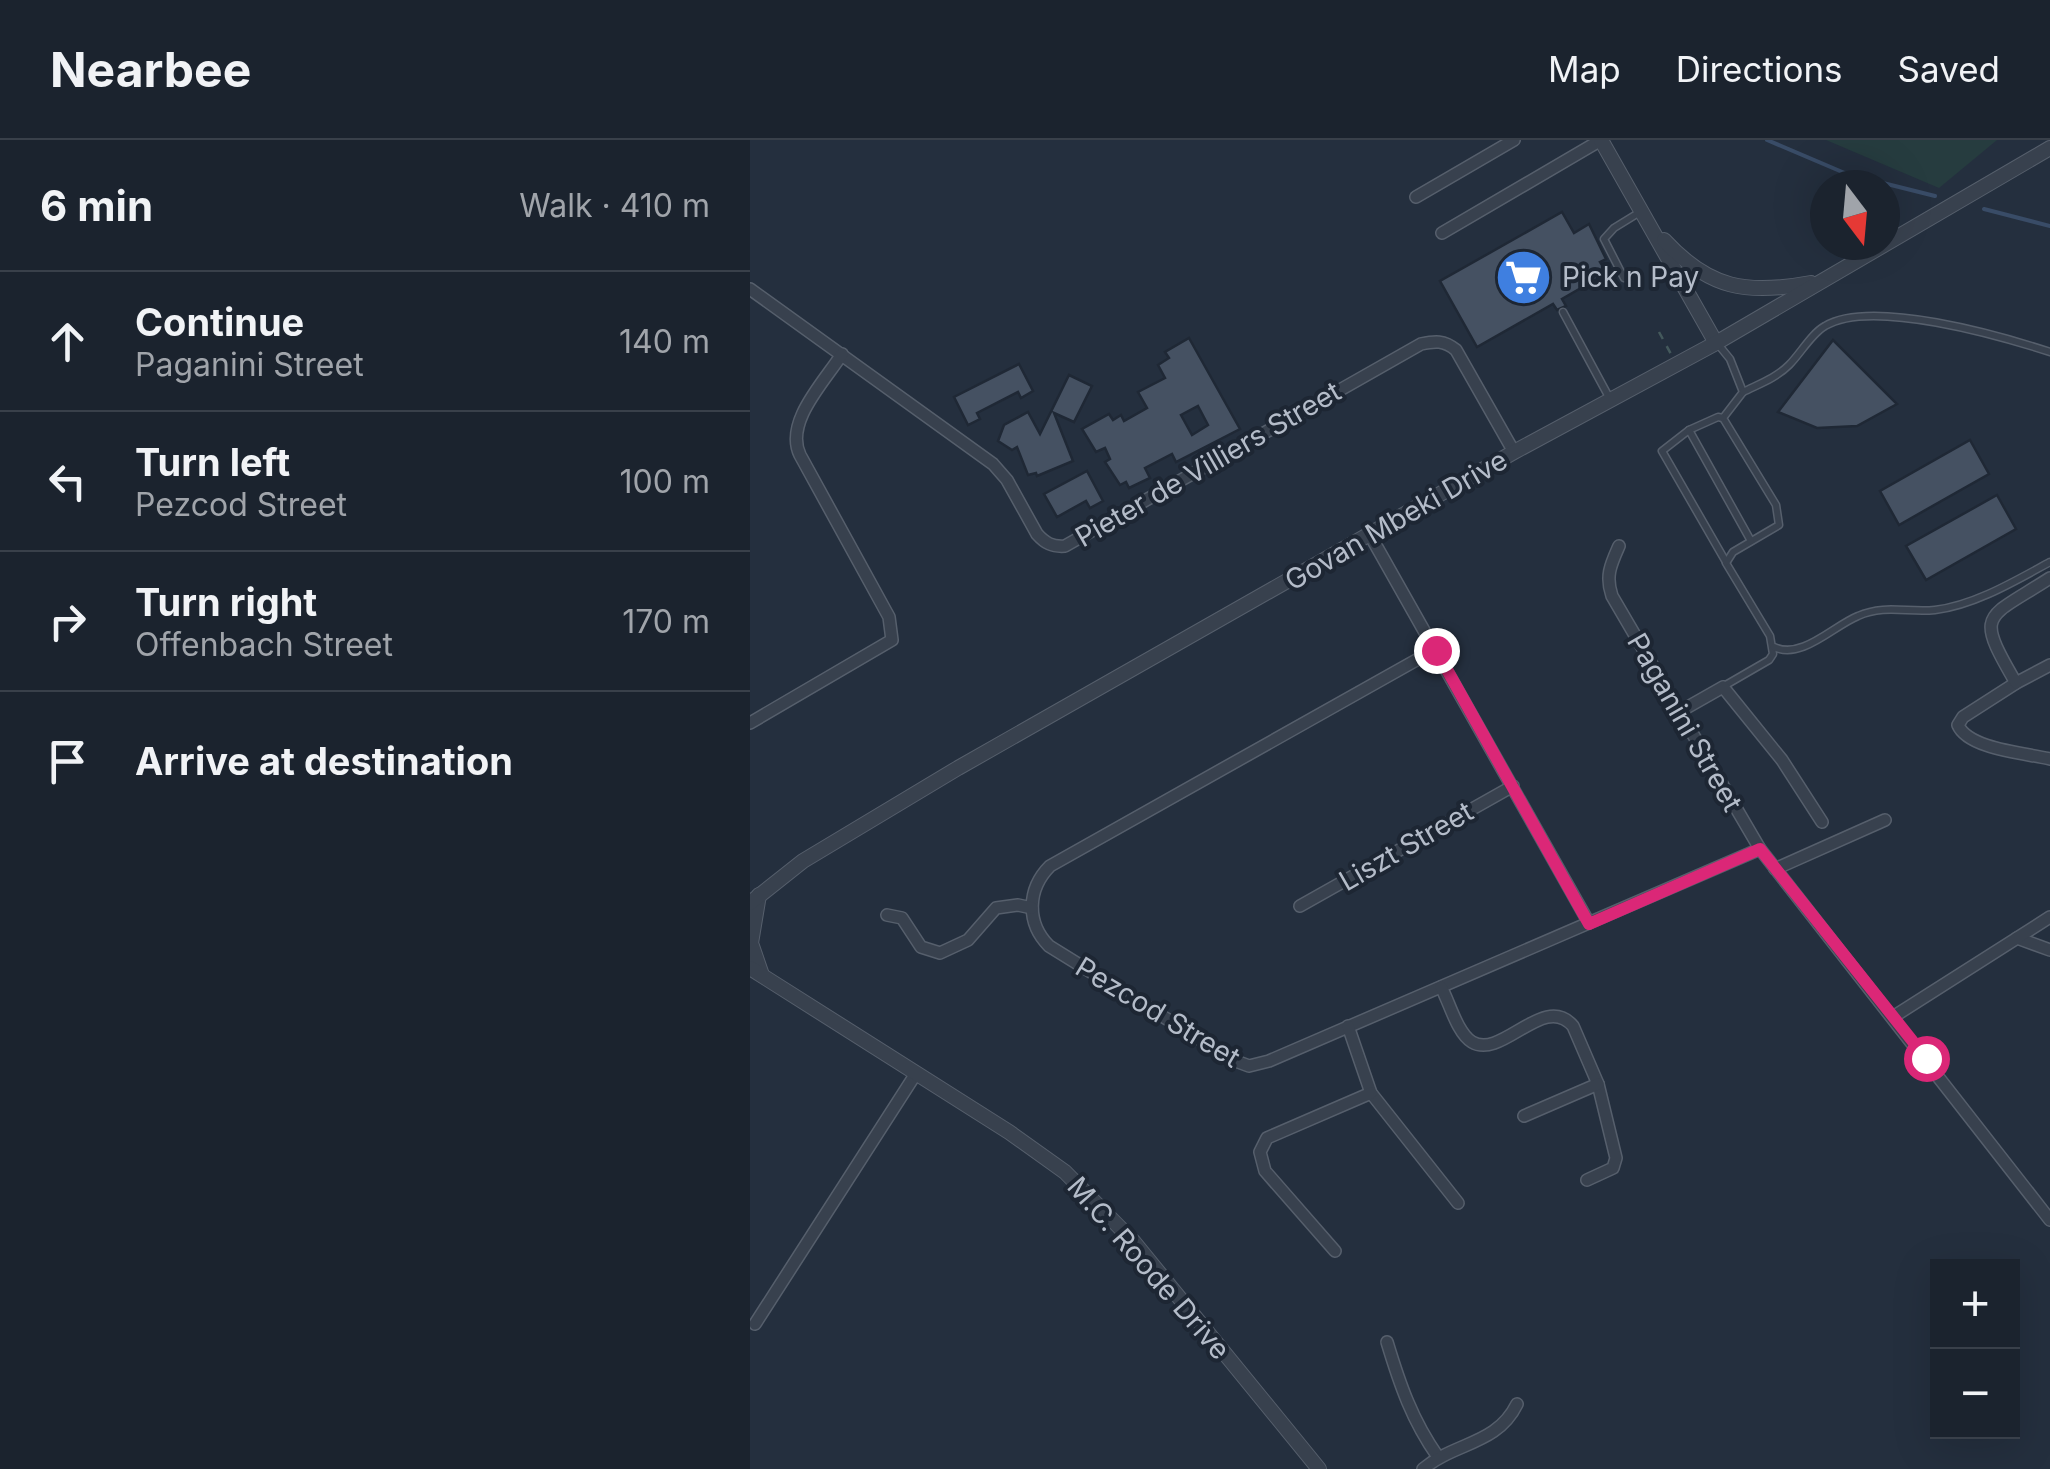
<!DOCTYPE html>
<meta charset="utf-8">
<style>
body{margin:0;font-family:Inter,sans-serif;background:#242b36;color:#f1f3f6}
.controls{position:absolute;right:30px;bottom:30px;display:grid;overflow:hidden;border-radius:0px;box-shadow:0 10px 40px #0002}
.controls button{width:90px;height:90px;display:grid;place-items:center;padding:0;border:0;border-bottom:2px solid #39404a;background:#1b232e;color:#f1f3f6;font:50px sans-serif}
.compass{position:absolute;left:1060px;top:30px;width:90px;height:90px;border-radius:50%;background:#1b232e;box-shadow:0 10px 40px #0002;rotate:164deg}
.stop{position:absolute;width:30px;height:30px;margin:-22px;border:8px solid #db2777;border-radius:50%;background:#fff}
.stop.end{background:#db2777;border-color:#fff;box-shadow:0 2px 10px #0008}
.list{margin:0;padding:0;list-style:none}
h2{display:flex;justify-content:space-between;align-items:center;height:130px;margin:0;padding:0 40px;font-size:42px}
h2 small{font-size:32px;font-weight:400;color:#a0a4aa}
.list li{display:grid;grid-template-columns:65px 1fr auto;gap:30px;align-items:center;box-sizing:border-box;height:140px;padding:0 40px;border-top:2px solid #39404a}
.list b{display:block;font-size:38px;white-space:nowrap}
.list p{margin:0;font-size:32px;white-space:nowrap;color:#a0a4aa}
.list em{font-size:32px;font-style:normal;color:#a0a4aa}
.icon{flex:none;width:55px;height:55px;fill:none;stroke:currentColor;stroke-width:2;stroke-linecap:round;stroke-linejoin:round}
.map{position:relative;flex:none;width:1300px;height:1329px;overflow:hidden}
header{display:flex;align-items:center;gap:60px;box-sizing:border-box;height:140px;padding:0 50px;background:#1b232e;border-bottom:2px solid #39404a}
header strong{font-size:48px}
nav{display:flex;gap:55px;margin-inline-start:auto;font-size:35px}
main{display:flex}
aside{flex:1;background:#1b232e}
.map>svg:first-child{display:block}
.green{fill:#263c3f}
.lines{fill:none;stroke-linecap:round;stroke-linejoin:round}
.stream{stroke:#394c67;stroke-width:4}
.building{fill:#455162;stroke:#1f2835;stroke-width:2.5;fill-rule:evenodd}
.service-casing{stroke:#565f6c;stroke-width:9}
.minor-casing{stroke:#565f6c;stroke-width:14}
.tertiary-casing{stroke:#565f6c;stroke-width:16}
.path{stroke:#44595c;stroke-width:2.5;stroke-dasharray:8 8;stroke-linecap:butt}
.service{stroke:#38414e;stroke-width:6}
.minor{stroke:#38414e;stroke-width:11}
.tertiary{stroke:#38414e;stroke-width:14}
.route{stroke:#db2777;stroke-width:12}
.labels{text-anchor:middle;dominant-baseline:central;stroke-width:8;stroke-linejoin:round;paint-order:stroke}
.poi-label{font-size:28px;fill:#b4bcc9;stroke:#1d2633;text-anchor:start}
.street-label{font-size:28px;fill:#b4bcc9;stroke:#1d2633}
</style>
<header>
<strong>Nearbee</strong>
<nav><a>Map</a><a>Directions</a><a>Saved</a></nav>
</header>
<main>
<aside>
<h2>6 min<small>Walk · 410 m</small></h2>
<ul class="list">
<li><svg class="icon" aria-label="ahead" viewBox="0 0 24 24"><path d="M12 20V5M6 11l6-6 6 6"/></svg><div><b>Continue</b><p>Paganini Street</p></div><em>140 m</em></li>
<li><svg class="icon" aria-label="left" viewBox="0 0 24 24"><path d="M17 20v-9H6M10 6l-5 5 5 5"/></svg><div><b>Turn left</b><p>Pezcod Street</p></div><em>100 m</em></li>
<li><svg class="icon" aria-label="right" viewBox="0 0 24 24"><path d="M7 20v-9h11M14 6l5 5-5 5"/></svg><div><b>Turn right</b><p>Offenbach Street</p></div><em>170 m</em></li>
<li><svg class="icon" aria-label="arrive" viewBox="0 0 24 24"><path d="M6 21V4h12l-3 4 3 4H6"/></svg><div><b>Arrive at destination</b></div></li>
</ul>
</aside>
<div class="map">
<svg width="1300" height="1329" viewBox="0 0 1300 1329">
<rect width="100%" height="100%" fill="#242f3e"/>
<path class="green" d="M 1076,0 L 1247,0 L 1189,48 Z"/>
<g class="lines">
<g class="stream">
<path d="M 1017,0 L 1097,34 L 1185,56"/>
<path d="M 1234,69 L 1300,86"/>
</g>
</g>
<g class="building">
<path d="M 812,72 L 824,93 L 839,84 L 856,119 L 850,122 L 857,133 L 812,159 L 816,166 L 807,170 L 803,164 L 727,207 L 690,141 Z"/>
<path d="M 439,198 L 490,289 L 426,322 L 422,314 L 395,328 L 400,338 L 379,348 L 376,342 L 370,345 L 355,322 L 360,319 L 355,308 L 346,312 L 332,289 L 359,274 L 363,280 L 371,275 L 374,281 L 397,268 L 388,252 L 415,238 L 408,225 L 419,218 L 415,212 ZM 448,266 L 458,285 L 442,295 L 431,275 Z"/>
<path d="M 1083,200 L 1147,264 L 1107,286 L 1067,288 L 1028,272 Z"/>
<path d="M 269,224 L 283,251 L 271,258 L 268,252 L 227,273 L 230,279 L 218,285 L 204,257 Z"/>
<path d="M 319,235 L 342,246 L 324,282 L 304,273 L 323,321 L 287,336 L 286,333 L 278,335 L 267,307 L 262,310 L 248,301 L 254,285 L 278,272 L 290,294 Z"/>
<path d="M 1220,300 L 1239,334 L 1149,385 L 1130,351 Z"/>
<path d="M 337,331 L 353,361 L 340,368 L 336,361 L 307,377 L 294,354 Z"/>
<path d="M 1247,355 L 1266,389 L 1176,440 L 1156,406 Z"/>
</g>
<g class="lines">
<defs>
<g id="service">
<path d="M 874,138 L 854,99 L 864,88 L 890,72"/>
<path d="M 813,172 L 860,259"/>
<path d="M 967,203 L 980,219 L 993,252 L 973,278 L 1026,365 L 1029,385 L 983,412 L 976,423 L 1020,496 L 1023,514 L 1019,520 L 974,546"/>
<path d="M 993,252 C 1009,244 1026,238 1039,225 C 1051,213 1061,194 1075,186 C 1121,158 1251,196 1300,212"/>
<path d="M 973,278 L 968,277 L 939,290 L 912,311 L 976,422"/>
<path d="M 939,290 L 1001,401"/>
<path d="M 1024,507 C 1052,520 1083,486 1108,476 C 1135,464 1158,473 1185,470 C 1225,465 1265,441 1300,422"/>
</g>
<g id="minor">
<path d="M 666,57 L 764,0"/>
<path d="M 692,93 L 851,0"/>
<path d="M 0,149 L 243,324 L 257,340 L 287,394 C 295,403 302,407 315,406 L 671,204 C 685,201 694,200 706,210 L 764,312"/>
<path d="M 620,395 L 839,783"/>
<path d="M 869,406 C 861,424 855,436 862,456 L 1010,709 L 1300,1080"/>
<path d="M 686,509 L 300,726 C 277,749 276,783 299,806 L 483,920 L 499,926 L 519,921 L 1010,709"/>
<path d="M 1300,525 L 1266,543 L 1213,577 L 1208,585 C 1218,609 1275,613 1300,619"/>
<path d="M 1266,543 C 1224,471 1235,480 1300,438"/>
<path d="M 929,572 L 973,547 L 1032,620 L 1072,682"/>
<path d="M 0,583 L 142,500 L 139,477 L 50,315 C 34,282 75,241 92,214"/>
<path d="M 1025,729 L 1135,680"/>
<path d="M 550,766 L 763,646"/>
<path d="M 137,775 L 152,778 L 171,807 L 190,813 L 218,800 L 246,768 L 268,765 L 282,768"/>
<path d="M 1267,798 L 1300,810"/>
<path d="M 691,847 C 699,861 707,893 722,902 C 752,920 794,852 823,886 L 848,944 L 866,1018 L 863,1028 L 837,1040"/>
<path d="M 1143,877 L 1300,777"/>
<path d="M 598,886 L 621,953 L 708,1063"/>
<path d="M 774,976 L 848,944"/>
<path d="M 585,1111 L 515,1031 L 510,1012 L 517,998 L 621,953"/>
<path d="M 5,1184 L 165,935"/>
<path d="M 637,1202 C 650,1245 662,1280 688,1317"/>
<path d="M 673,1329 C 705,1302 747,1305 767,1264"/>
</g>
<g id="tertiary">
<path d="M 851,0 L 966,203"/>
<path d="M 914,100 C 959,149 997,155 1061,143"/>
<path d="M 9,755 L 1,803 L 12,835"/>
<path d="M 0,763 L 53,721 L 208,628 L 764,312 L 966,203 L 1300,8"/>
<path d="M 0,828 L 259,992 L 315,1032 L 383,1101 L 569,1329"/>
</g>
</defs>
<use href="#service" class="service-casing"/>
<use href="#minor" class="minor-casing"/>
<use href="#tertiary" class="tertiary-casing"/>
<path class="path" d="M 909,192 L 921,214"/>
<use href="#service" class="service"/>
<use href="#minor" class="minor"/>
<use href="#tertiary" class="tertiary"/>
</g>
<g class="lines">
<path class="route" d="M 686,510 L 839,784 L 1010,709 L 1176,918"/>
</g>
<defs>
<symbol id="supermarket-disc" viewBox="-11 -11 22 22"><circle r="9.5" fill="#3f7fe0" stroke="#1d2633"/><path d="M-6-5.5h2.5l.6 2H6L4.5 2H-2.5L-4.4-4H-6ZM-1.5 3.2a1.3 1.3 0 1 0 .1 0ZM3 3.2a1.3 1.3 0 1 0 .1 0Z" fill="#fff"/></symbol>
</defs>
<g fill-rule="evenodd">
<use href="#supermarket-disc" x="742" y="106" width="63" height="63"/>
</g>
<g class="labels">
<g class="poi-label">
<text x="812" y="137">Pick n Pay</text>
</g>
<g class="street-label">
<text transform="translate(458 324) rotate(-30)">Pieter de Villiers Street</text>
<text transform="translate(646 380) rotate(-30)">Govan Mbeki Drive</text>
<text transform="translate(935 582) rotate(60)">Paganini Street</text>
<text transform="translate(656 706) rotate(-30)">Liszt Street</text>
<text transform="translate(408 872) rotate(31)">Pezcod Street</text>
<text transform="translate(399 1128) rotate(49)">M.C. Roode Drive</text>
</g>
</g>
</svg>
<div class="controls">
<button>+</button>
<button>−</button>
</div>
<svg class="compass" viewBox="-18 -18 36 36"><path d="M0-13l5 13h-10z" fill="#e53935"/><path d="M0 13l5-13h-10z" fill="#a0a4aa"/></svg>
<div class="stop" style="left:1176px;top:918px"></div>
<div class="stop end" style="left:686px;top:510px"></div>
</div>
</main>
